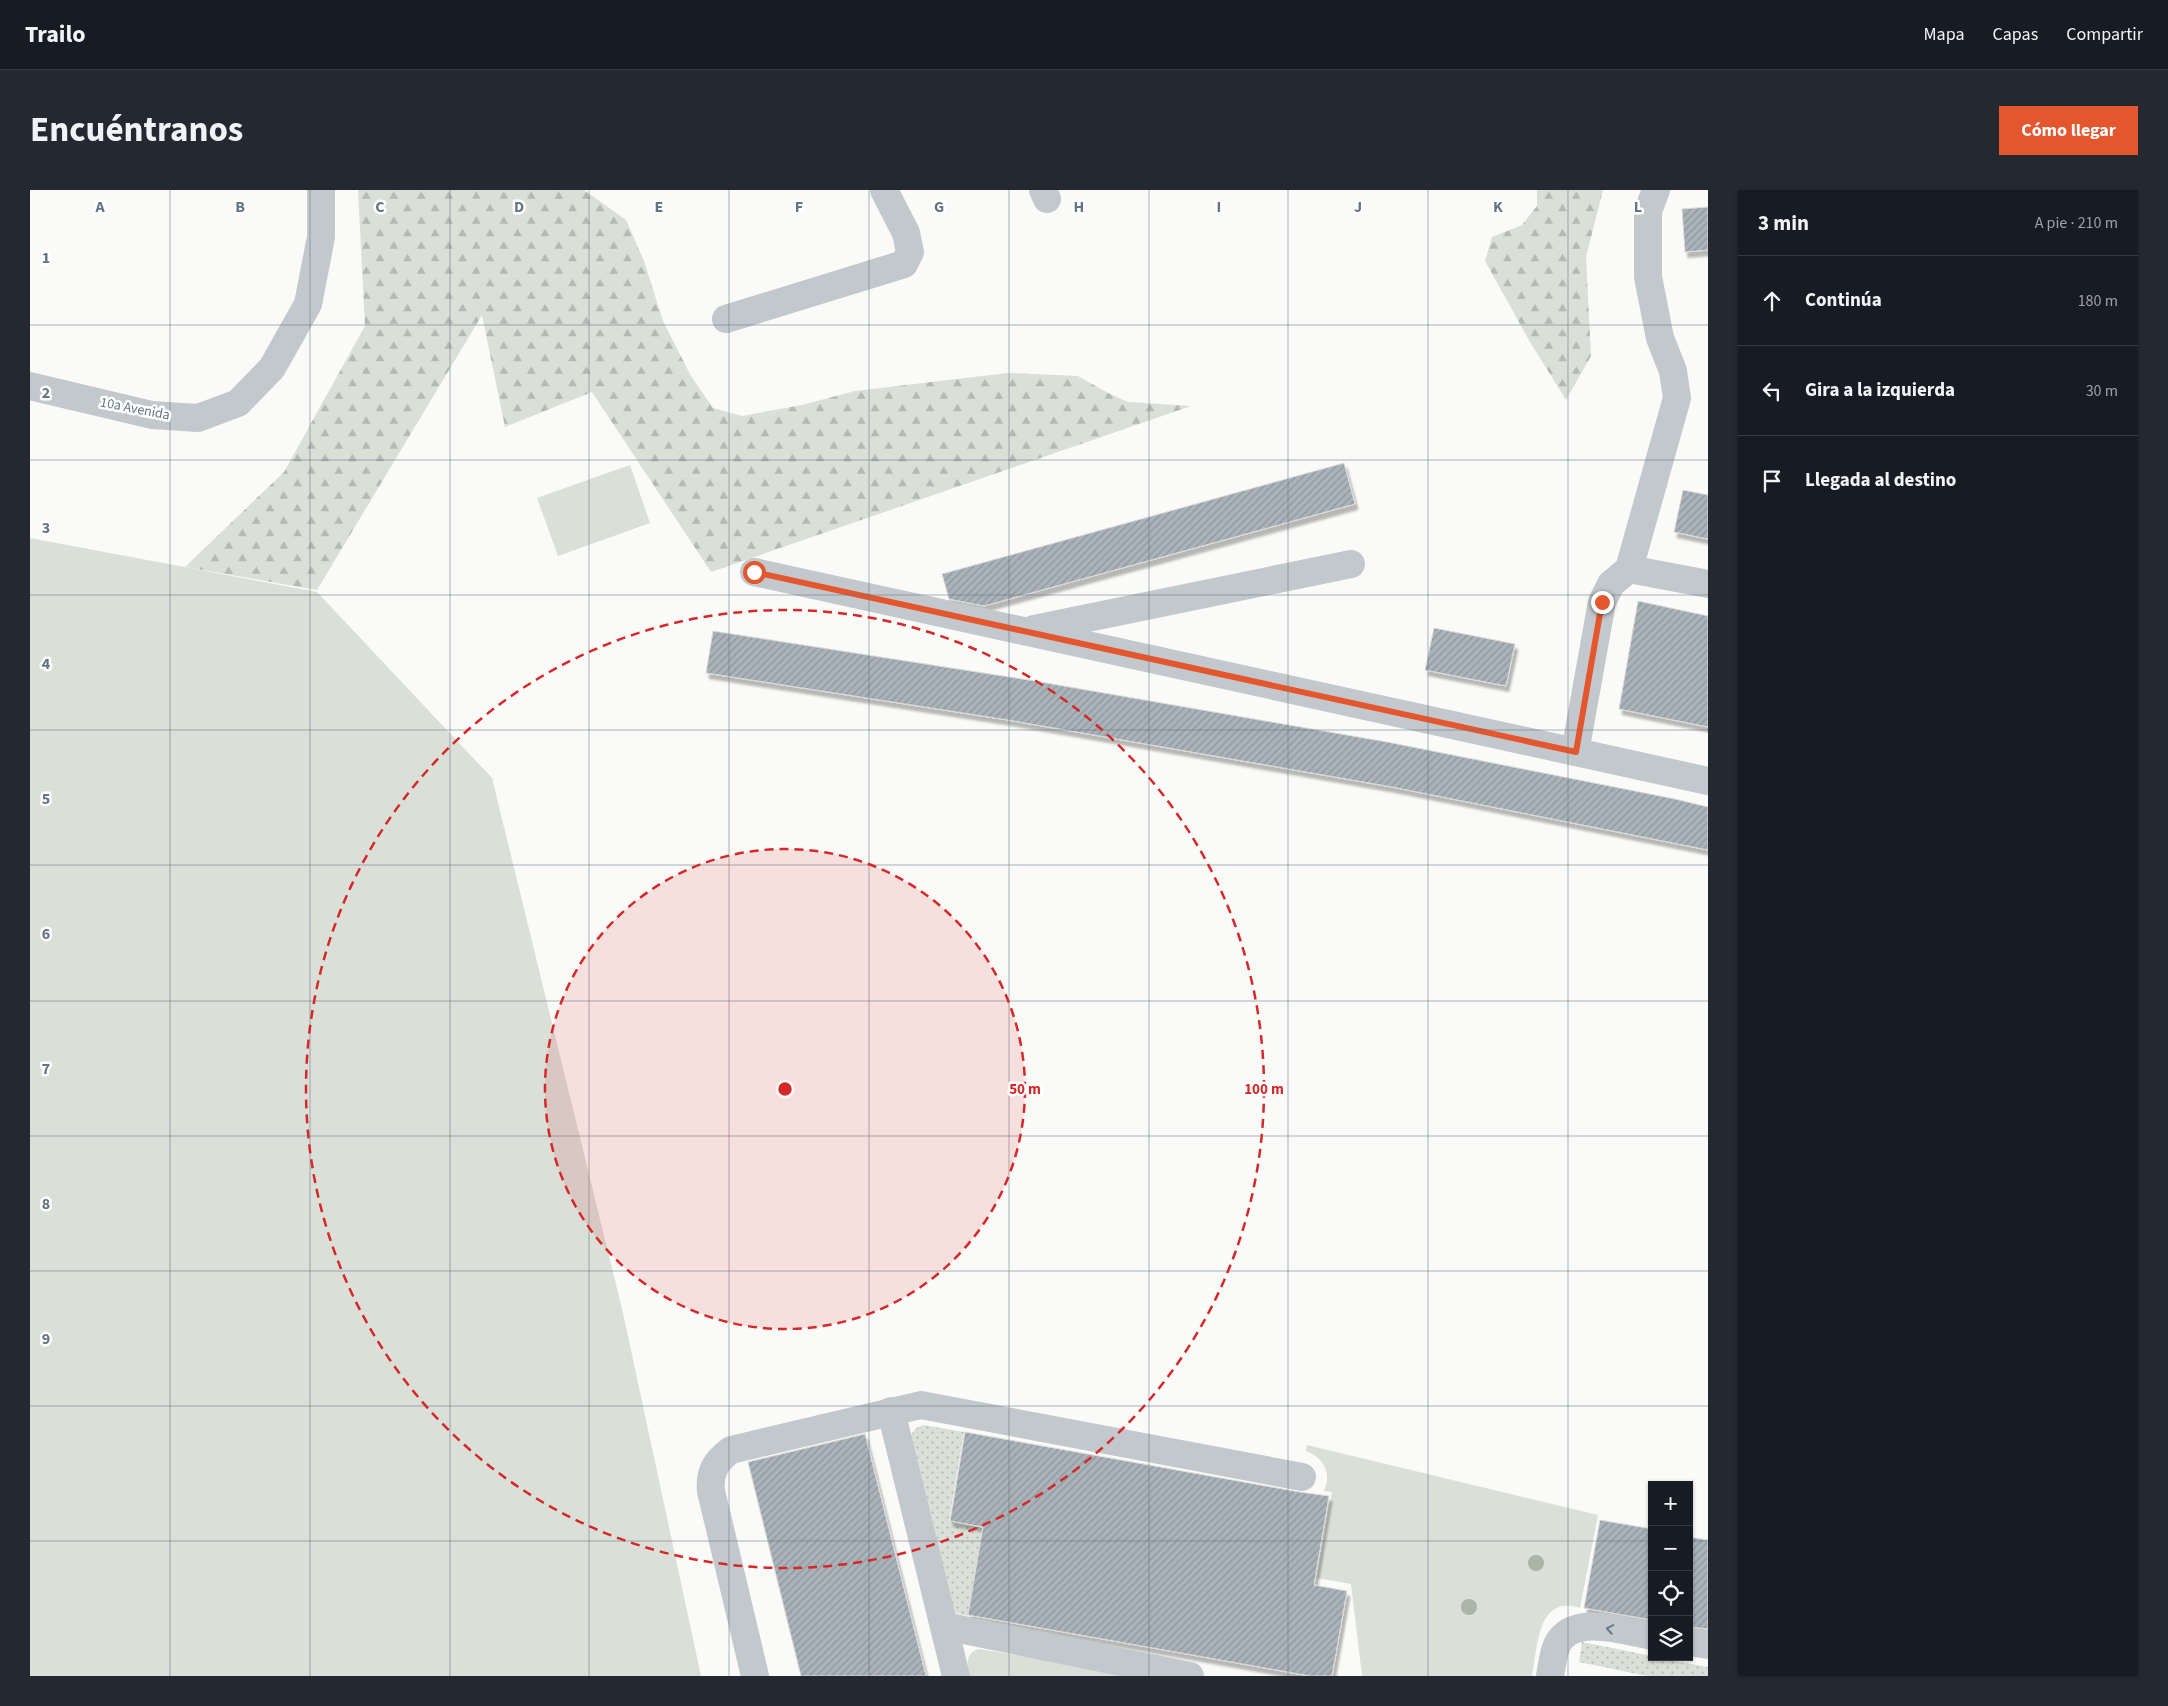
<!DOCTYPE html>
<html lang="es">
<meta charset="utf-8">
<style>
body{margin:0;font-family:"Source Sans 3",sans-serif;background:#242831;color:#f1f3f6}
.controls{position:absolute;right:15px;bottom:15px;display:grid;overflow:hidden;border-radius:0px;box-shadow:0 1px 4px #0004}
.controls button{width:45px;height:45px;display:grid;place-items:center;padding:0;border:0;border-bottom:1px solid #363941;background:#171b24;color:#f1f3f6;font:25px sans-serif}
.stop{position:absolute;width:15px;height:15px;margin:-11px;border:4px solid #e4572e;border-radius:50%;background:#fff}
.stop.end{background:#e4572e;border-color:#fff;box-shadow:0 1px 5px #0008}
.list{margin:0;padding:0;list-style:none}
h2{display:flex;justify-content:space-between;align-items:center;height:65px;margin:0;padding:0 20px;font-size:21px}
h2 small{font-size:16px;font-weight:400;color:#9ea1a6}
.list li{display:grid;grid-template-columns:32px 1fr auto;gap:15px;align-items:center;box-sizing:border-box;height:90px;padding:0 20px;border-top:1px solid #363941}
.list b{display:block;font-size:19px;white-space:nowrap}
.list em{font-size:16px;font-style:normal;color:#9ea1a6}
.icon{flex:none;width:28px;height:28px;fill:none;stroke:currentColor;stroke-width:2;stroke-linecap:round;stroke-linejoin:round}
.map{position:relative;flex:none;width:1678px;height:1486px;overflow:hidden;border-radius:0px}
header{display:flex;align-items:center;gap:30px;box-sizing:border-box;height:70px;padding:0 25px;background:#171b24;border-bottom:1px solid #363941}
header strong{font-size:24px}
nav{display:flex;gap:28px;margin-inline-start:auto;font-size:18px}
.intro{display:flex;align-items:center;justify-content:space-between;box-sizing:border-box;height:120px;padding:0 30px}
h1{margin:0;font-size:35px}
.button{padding:12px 22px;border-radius:0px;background:#e4572e;color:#fff;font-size:18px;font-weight:700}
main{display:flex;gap:30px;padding:0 30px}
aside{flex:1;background:#171b24;border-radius:0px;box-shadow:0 1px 4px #0004}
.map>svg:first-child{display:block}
.grass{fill:#dadfd7}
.forest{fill:url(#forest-firs)}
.garden{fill:url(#garden-dots)}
.building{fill:url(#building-hatch);stroke:#dcdcda;filter:url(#shadow)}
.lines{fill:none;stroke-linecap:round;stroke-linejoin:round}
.minor{stroke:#c3c8cc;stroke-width:28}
.tree{fill:#aab4a7}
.oneway{stroke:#6a7a87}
.route{stroke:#e4572e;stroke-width:6}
.grid{fill:none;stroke:#657683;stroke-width:1;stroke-opacity:0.55}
.ring{fill:none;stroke:#d62828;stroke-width:2.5;stroke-dasharray:9 6}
.labels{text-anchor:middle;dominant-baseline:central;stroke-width:5;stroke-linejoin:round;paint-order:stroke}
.street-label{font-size:14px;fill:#657683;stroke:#fff}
.grid-label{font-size:16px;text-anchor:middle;font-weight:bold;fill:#657683;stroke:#fff;stroke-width:5;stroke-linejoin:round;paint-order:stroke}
.centre{fill:#d62828;stroke:#fff;stroke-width:2.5}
.ring-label{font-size:15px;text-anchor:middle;font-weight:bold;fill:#d62828;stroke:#fff;stroke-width:5;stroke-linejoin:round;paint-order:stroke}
</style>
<header>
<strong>Trailo</strong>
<nav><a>Mapa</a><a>Capas</a><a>Compartir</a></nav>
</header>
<div class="intro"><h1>Encuéntranos</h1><a class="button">Cómo llegar</a></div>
<main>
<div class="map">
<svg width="1678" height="1486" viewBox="0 0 1678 1486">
<defs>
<pattern id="forest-firs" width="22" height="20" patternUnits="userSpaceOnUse" patternTransform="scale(1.25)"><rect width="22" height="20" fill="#dadfd7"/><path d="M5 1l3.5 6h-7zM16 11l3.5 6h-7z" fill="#b4b9b4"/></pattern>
<pattern id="garden-dots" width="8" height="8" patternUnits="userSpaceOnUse" patternTransform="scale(1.25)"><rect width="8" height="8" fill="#dadfd7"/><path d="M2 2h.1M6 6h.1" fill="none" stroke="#b4b9b4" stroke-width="1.8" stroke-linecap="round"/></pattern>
<pattern id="building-hatch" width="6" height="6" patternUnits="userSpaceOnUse" patternTransform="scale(1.25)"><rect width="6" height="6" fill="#aab3b9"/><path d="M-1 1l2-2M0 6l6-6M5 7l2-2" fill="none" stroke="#8e969c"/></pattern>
<filter id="shadow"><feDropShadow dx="3" dy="5.5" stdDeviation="1" flood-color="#0004"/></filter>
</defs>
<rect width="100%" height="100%" fill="#fafaf8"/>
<g class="grass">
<path d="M 600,275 L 620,333 L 528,366 L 507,308 Z"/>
<path d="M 0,348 L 287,402 L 462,588 L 593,1123 L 671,1486 L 0,1486 Z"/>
<path d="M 1277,1255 L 1568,1325 L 1550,1418 C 1507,1404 1508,1457 1502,1486 L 1332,1486 L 1321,1394 L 1287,1388 L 1302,1302 L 1294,1301 C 1302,1283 1294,1268 1276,1261 Z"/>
<path d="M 949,1459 L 1115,1486 L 940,1486 C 937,1474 935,1463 949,1459 Z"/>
</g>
<g class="forest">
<path d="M 328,0 L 554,0 L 596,30 L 614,71 L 633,131 L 661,186 L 683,218 L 712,226 L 772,215 L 825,201 L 978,183 L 1048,186 L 1078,203 L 1098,212 L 1161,216 L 681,382 L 562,202 L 475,237 L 452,125 L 287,400 L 155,377 L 254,282 L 335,136 Z"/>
<path d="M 1507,0 L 1573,0 L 1556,67 L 1561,166 L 1536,210 L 1500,152 L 1455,71 L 1462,47 L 1492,35 L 1507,16 Z"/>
</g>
<g class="garden">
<path d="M 894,1235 L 934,1242 L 919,1331 L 953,1338 L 938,1426 L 924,1423 L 881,1245 L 886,1238 Z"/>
<path d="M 1552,1452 L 1622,1466 L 1622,1467 L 1678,1477 L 1678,1486 L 1617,1486 L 1549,1472 Z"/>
</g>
<g class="building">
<path d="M 1678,17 L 1678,60 L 1655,62 L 1652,19 Z"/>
<path d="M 1314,273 L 1325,314 L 954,416 L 919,409 L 912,384 Z"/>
<path d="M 1653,300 L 1678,305 L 1678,349 L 1644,342 Z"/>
<path d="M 1608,411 L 1678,426 L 1678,537 L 1589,519 Z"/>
<path d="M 1404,438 L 1485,454 L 1476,496 L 1395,480 Z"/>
<path d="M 683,441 L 999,490 L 1357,552 L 1645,609 L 1678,617 L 1678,660 L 1362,597 L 978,530 L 676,483 Z"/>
<path d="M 935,1242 L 1269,1302 L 1299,1306 L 1284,1395 L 1317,1401 L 1302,1486 L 1280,1486 L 938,1425 L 953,1337 L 920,1331 Z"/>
<path d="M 835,1244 L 896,1486 L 771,1486 L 718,1272 Z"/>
<path d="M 1570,1330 L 1622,1339 L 1622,1430 L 1554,1418 Z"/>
<path d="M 1659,1347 L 1678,1350 L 1678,1439 L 1659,1437 Z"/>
</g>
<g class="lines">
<g class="minor">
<path d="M 1013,0 L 1017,9"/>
<path d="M 696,129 L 874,74 L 880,62 L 876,43 L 854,0"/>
<path d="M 0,196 L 122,225 L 168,228 L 208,213 L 242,178 L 278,114 L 291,47 L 291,0"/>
<path d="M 1599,379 L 1678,394"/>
<path d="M 724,382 L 1678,591"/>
<path d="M 1004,439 L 1321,374"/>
<path d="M 1545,562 L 1572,412 L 1581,394 L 1599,379 L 1647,208 L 1643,181 L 1630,148 L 1618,87 L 1618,21 L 1626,0"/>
<path d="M 861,1221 L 926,1486"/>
<path d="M 914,1436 L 1160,1486"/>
<path d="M 1659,1452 L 1678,1455"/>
<path d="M 725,1486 L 681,1301 C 679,1282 686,1271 701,1260 L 891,1215 L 1272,1287"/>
<path d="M 1520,1486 C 1522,1476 1523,1464 1527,1455 C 1542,1423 1595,1441 1622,1446"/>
</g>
</g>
<g class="tree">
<circle cx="1506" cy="1373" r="8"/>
<circle cx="1439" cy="1417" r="8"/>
</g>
<defs><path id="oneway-chevron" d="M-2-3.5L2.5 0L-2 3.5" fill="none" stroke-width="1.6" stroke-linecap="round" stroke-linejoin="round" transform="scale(1.25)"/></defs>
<use class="oneway" href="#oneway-chevron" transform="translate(1580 1439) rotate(-170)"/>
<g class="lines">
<path class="route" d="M 724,382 L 1546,562 L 1572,412"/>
</g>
<path class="grid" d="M 140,0 L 140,1486M 280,0 L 280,1486M 420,0 L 420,1486M 559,0 L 559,1486M 699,0 L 699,1486M 839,0 L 839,1486M 979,0 L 979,1486M 1119,0 L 1119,1486M 1258,0 L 1258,1486M 1398,0 L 1398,1486M 1538,0 L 1538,1486M 0,135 L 1678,135M 0,270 L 1678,270M 0,405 L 1678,405M 0,540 L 1678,540M 0,675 L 1678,675M 0,811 L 1678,811M 0,946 L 1678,946M 0,1081 L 1678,1081M 0,1216 L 1678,1216M 0,1351 L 1622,1351M 1659,1351 L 1678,1351"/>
<circle cx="755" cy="899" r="240" fill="#d62828" fill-opacity=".12"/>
<g class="ring">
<circle cx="755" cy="899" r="240"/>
<circle cx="755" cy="899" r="479"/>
</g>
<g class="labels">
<g class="street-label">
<text transform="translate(105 219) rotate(11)">10a Avenida</text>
</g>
</g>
<g class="grid-label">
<text x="70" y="22">A</text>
<text x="210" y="22">B</text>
<text x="350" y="22">C</text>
<text x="489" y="22">D</text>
<text x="629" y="22">E</text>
<text x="769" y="22">F</text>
<text x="909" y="22">G</text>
<text x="1049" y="22">H</text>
<text x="1189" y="22">I</text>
<text x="1328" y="22">J</text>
<text x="1468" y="22">K</text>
<text x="1608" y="22">L</text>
<text x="16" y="73">1</text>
<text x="16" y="208">2</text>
<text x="16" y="343">3</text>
<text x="16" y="479">4</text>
<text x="16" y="614">5</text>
<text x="16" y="749">6</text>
<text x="16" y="884">7</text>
<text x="16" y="1019">8</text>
<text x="16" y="1154">9</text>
</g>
<circle cx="755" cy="899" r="8" class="centre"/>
<g class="ring-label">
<text x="995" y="904">50 m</text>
<text x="1234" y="904">100 m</text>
</g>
</svg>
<div class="controls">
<button>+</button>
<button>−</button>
<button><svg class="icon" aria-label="locate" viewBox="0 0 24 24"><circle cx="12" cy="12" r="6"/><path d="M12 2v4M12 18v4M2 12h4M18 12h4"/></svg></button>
<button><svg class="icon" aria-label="layers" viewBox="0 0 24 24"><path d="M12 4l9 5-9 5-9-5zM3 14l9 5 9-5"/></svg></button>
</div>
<div class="stop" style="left:724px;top:382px"></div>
<div class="stop end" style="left:1572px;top:412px"></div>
</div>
<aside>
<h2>3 min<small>A pie · 210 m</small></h2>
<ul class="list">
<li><svg class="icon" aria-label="ahead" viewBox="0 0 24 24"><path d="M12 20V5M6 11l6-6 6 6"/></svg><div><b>Continúa</b></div><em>180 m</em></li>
<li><svg class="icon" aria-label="left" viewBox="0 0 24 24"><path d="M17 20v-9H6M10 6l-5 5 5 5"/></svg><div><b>Gira a la izquierda</b></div><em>30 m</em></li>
<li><svg class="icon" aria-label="arrive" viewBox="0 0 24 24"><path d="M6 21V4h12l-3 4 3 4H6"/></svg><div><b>Llegada al destino</b></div></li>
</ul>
</aside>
</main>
